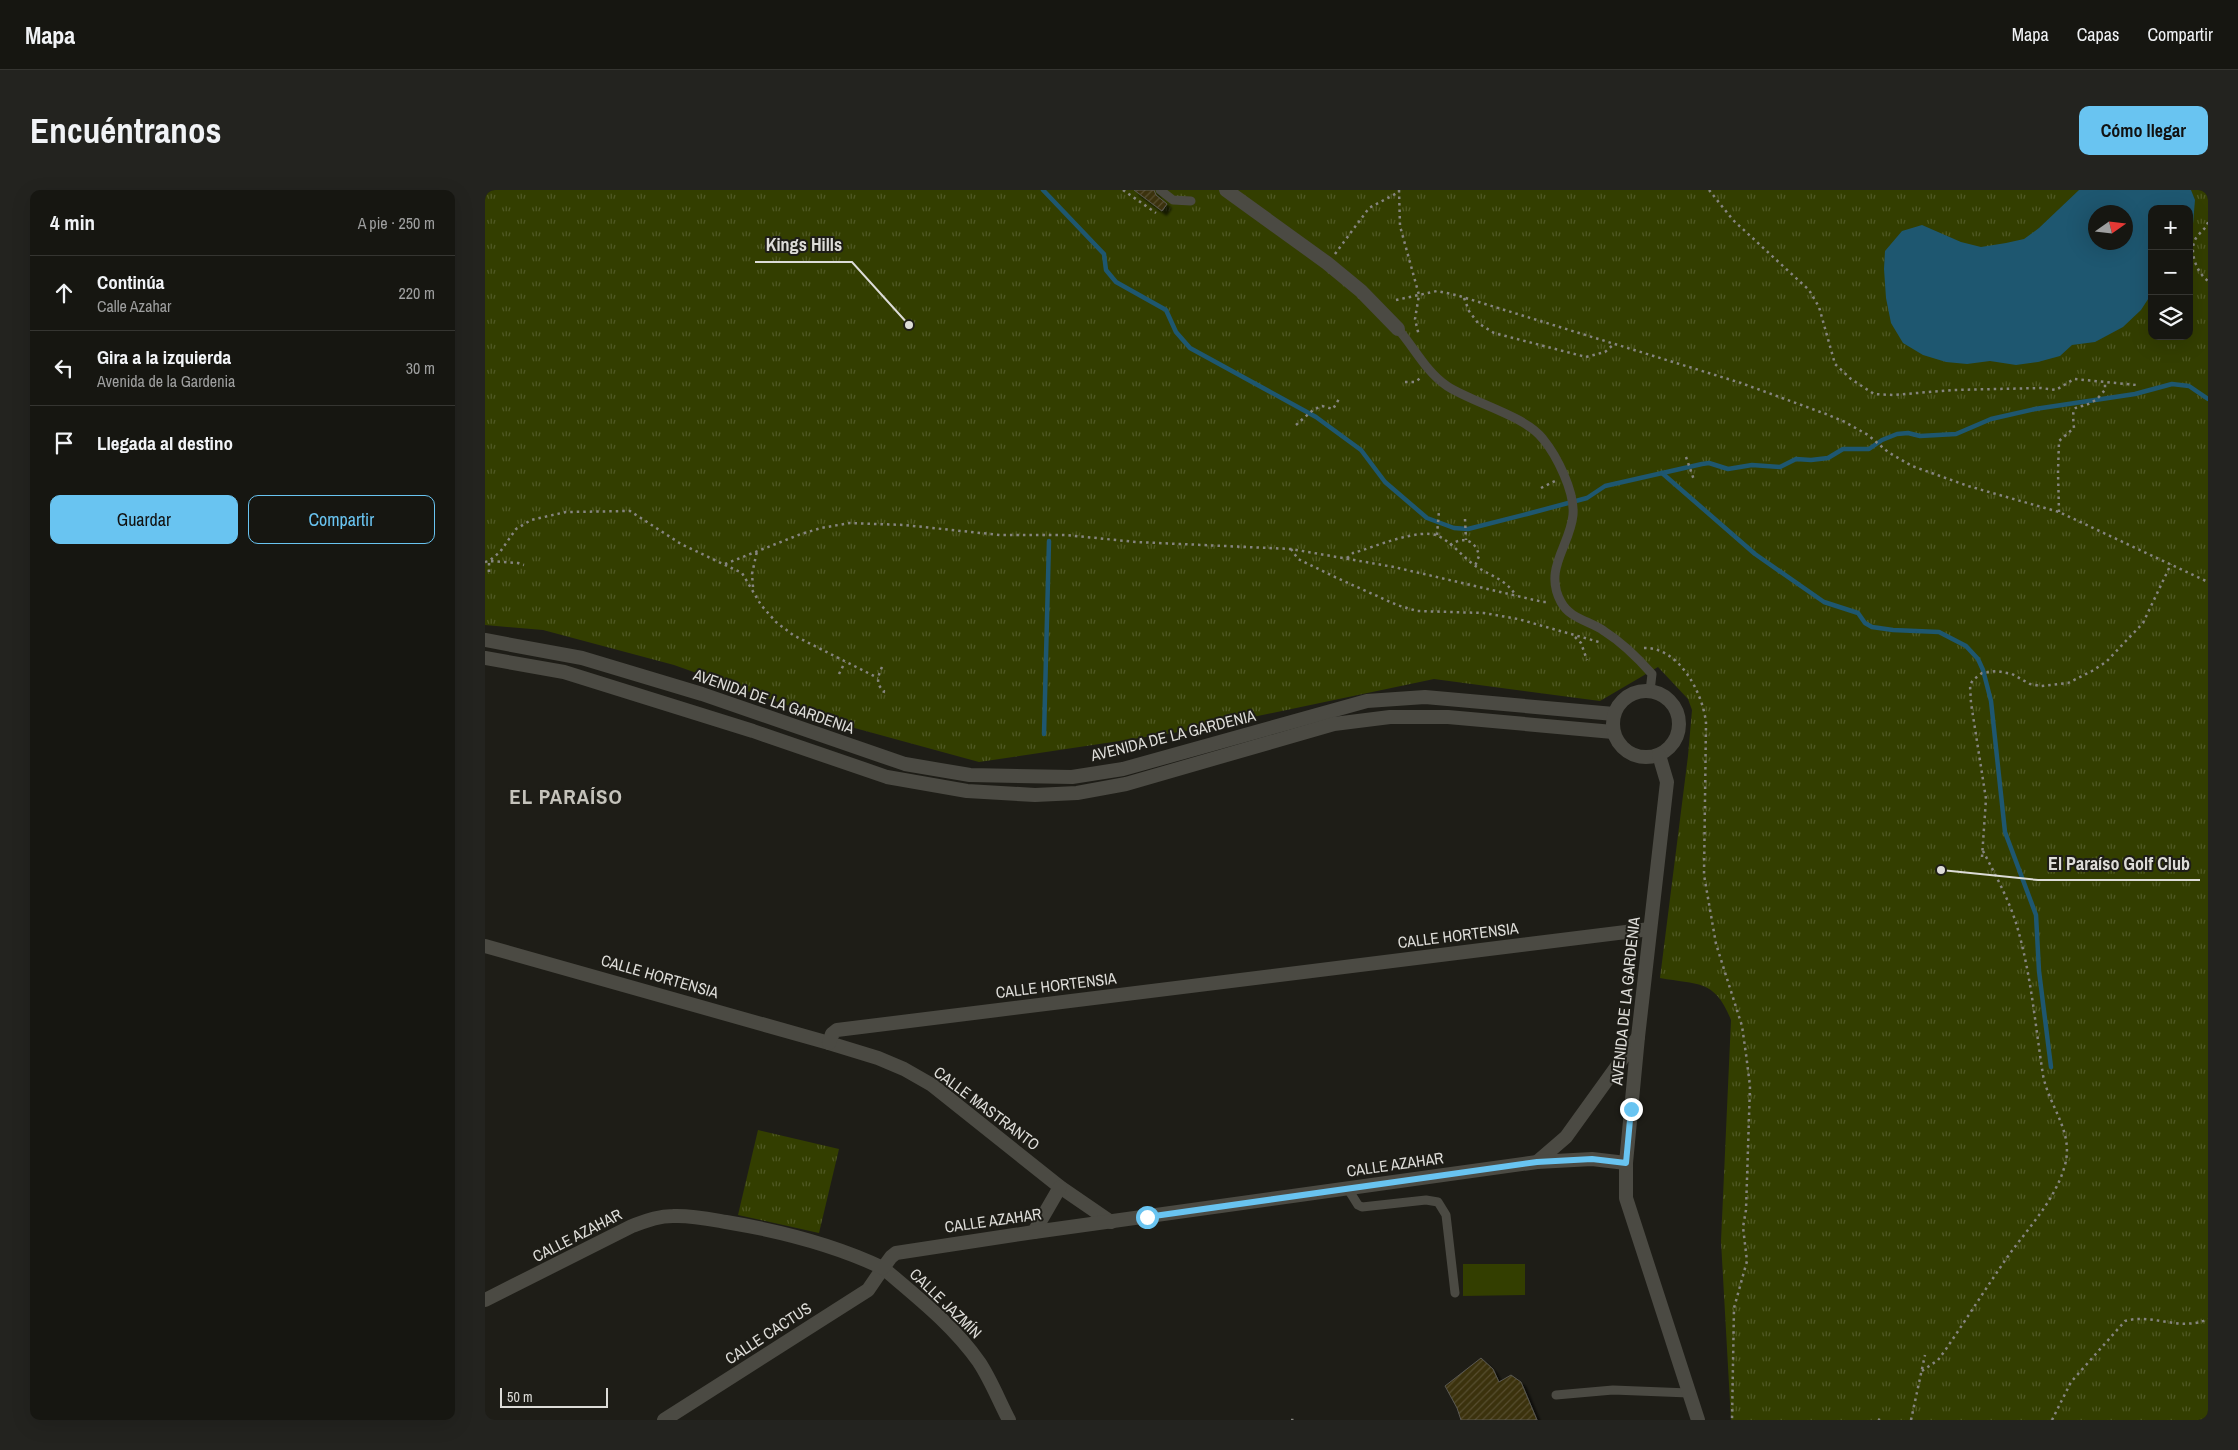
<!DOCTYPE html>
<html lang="es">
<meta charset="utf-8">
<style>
body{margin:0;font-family:"Archivo Narrow",sans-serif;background:#23231f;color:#f1f3f6}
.controls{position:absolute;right:15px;top:15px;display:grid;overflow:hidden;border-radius:10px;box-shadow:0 5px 20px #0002}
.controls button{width:45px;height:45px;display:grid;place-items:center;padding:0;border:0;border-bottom:1px solid #353531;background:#161611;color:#f1f3f6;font:25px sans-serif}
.compass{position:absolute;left:1603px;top:15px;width:45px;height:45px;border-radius:50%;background:#161611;box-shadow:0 5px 20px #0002;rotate:76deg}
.scale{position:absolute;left:15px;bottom:12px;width:108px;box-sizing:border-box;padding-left:5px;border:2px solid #dddcd8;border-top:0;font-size:14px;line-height:18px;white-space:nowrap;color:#dddcd8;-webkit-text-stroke:4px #1e1d17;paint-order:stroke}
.stop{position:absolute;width:15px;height:15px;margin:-11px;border:4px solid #69c4f1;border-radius:50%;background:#fff}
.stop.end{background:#69c4f1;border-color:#fff;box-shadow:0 1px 5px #0008}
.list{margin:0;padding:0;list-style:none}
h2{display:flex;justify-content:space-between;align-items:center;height:65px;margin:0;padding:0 20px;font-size:21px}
h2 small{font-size:16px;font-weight:400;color:#9e9f9f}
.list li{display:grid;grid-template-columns:32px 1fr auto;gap:15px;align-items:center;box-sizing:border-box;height:75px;padding:0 20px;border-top:1px solid #353531}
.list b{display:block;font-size:19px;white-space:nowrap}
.list p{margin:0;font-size:16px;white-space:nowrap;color:#9e9f9f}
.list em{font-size:16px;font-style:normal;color:#9e9f9f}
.actions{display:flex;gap:10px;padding:15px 20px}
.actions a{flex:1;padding:11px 0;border:1px solid #69c4f1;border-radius:10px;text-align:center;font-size:18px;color:#69c4f1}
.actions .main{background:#69c4f1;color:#111}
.icon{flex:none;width:28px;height:28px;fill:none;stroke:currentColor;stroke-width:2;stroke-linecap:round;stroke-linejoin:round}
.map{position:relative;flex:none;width:1723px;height:1230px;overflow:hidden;border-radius:10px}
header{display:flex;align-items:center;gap:30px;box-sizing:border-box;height:70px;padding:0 25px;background:#161611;border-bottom:1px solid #353531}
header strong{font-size:24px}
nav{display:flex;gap:28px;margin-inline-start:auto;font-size:18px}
.intro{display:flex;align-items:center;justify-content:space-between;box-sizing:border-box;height:120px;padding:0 30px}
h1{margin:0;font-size:35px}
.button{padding:12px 22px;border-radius:10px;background:#69c4f1;color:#111;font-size:18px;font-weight:700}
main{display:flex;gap:30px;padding:0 30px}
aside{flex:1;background:#161611;border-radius:10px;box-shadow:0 5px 20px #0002}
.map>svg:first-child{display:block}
.grass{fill:url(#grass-tufts);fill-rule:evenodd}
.garden{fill:#333e00}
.water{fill:#1e5770;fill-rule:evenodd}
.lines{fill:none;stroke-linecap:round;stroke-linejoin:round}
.stream{stroke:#1e5770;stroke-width:4.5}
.building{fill:url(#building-hatch);stroke:#5a5952;filter:url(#shadow)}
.path{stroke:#868580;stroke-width:2.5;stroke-dasharray:2.5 4;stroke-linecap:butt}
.service{stroke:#4b4a43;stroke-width:9}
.minor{stroke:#4b4a43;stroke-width:14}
.tertiary{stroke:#4b4a43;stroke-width:14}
.route{stroke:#69c4f1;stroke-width:6}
.labels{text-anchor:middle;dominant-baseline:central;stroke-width:4;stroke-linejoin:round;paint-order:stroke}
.street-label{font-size:16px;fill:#dddcd8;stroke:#1e1d17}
.district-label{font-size:21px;font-weight:bold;letter-spacing:1px;fill:#c5c3bb;stroke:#1e1d17}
.leader{fill:none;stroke:#dddcd8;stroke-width:2}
.callout-dot{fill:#dddcd8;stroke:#1e1d17;stroke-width:2}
.callout-label{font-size:18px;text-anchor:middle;font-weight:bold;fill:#dddcd8;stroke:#1e1d17;stroke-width:4;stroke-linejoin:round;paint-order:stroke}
</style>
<header>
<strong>Mapa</strong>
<nav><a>Mapa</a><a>Capas</a><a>Compartir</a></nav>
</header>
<div class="intro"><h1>Encuéntranos</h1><a class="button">Cómo llegar</a></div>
<main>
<aside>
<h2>4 min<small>A pie · 250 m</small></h2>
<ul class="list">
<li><svg class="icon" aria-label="ahead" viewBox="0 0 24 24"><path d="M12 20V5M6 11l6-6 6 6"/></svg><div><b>Continúa</b><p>Calle Azahar</p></div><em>220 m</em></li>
<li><svg class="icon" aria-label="left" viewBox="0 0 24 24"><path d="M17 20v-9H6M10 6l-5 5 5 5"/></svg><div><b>Gira a la izquierda</b><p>Avenida de la Gardenia</p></div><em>30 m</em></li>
<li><svg class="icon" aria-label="arrive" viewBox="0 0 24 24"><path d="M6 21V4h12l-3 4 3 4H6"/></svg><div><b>Llegada al destino</b></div></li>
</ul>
<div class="actions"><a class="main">Guardar</a><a>Compartir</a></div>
</aside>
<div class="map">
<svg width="1723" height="1230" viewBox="0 0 1723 1230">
<defs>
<pattern id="grass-tufts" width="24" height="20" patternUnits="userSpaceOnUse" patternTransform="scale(1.25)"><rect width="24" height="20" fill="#333e00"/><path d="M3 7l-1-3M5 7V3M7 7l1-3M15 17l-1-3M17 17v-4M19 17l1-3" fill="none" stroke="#505924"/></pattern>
<pattern id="building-hatch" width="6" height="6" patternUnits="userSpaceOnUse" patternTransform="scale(1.25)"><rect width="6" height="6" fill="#3b310d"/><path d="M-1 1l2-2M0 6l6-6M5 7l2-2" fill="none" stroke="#574e30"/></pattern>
<filter id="shadow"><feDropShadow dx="4.5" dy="4.5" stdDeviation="1" flood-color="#0009"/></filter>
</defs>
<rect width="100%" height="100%" fill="#1e1d17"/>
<g class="grass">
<path d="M 0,0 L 1723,0 L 1723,1230 L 1246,1230 L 1236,1051 L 1246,830 C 1230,789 1213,795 1175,788 L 1203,566 L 1207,520 L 1203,509 L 1173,477 L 1115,511 L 949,489 L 701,541 L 494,572 L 355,534 L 189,475 L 58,440 L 0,435 ZM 1667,19 L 1704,19 L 1704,146 L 1667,146 ZM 1610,22 L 1640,22 L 1640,52 L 1610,52 Z"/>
<path d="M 273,940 L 354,959 L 334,1043 L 253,1025 Z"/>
</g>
<path class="garden" d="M 978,1074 L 1040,1074 L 1040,1105 L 978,1106 Z"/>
<path class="water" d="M 1594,0 L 1706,0 L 1710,10 L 1708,34 L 1704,38 L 1704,19 L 1667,19 L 1667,103 L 1656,120 L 1638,137 L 1610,152 L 1587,155 L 1575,166 L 1553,172 L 1531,175 L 1505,171 L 1482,174 L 1461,172 L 1438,165 L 1418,153 L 1406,133 L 1401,108 L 1399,79 L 1400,61 L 1417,41 L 1437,35 L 1476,52 L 1496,57 L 1521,53 L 1539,49 L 1554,38 ZM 1610,22 L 1640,22 L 1640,52 L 1610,52 Z"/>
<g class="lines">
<g class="stream">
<path d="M 558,0 L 619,64 L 621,80 L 631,92 L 681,120 L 691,142 L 705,158 L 831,227 L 876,260 L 900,292 L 942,328 L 969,338 L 983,339 L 1042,324 L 1102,308 L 1120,296 L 1217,274 L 1224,273 L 1243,279 L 1267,275 L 1295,277 L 1311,269 L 1326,270 L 1343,268 L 1358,259 L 1384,259 L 1397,250 L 1412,244 L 1423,243 L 1435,246 L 1471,244 L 1506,229 L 1550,219 L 1650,204 L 1687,194 L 1704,196 L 1723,209"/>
<path d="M 1177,283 L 1270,364 L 1339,412 L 1373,423 L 1380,433 L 1387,437 L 1408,440 L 1454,442 L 1481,456 L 1493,469 L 1498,480 L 1506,511 L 1520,642 L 1551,725 L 1554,781 L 1566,877"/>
<path d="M 559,544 L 564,351"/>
</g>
</g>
<g class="building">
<path d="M 649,0 L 669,0 L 671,5 L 682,14 L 677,21 Z"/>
<path d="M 996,1168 L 1008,1179 L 1014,1192 L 1026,1185 L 1036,1192 L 1052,1230 L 976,1230 L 972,1218 L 960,1196 Z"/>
</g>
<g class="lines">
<g class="path">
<path d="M 638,0 L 671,23"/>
<path d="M 914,0 L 915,36 L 934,105 L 930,129 L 934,146"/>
<path d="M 1224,0 L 1248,30 L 1324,100 L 1334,117 L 1350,174 L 1366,189 L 1389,204 L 1408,205 L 1468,200 L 1556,198 L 1571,200 L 1589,189 L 1652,195"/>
<path d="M 1723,32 C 1721,39 1715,42 1711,48 C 1703,61 1712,83 1723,91"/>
<path d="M 850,64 L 884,18 L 914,2"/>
<path d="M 979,108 L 984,121 L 993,133 L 1009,143 L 1101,167 L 1120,162 L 1129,154"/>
<path d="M 911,110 L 952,101 L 971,105 L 1256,193 L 1341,224 L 1360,232 L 1383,245 L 1403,262 L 1427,276 L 1483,296 L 1574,322 L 1723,392"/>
<path d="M 920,192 L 930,192 L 937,187"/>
<path d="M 811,235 L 828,220 L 837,216 L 848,219 L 854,209"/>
<path d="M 1201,267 L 1209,290"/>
<path d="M 1056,298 L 1070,291"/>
<path d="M 1574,322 L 1573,282 L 1574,251 L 1589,238 C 1586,209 1591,222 1609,211 C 1613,209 1617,203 1620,200 L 1620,193"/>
<path d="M 980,329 L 981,350"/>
<path d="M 952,345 L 954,321"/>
<path d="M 965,355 C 978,346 991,350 994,366 L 990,376"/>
<path d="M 806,359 L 813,369 L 852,388 L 912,415 L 932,421 L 999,423 L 1033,429 L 1114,452"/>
<path d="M 862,368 L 868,363 C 887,358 935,337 953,346 C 967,352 978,368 992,377 C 1006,386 1022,390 1031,406"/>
<path d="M 0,372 L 4,371 L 15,362 L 31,339 L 46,330 L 81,322 L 145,321 L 196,354 L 257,383 L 276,415 L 291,432 L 308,445 L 393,488"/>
<path d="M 240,374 L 316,344 L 336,338 L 365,333 L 419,335 L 515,345 L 581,345 L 651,352 L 806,359 L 909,377 L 1058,412 L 1063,412"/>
<path d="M 4,382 L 4,371 L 33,373 L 39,375"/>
<path d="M 268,397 L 267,384 L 272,361"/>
<path d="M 1090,447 L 1096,453 L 1102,470"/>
<path d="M 1159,458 C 1194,457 1218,503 1221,533 L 1219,685 L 1231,754 L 1257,836 L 1261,864 L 1265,896 L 1261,1020 L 1258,1037 L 1262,1071 L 1249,1118 L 1247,1230"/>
<path d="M 397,477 C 393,486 390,494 399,501 L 398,505"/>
<path d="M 354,484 L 360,472"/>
<path d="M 1497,667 L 1501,609 L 1486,513 L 1485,495 L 1488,490 L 1497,483 L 1512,481 L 1527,484 L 1545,494 L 1556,496 L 1583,493 L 1607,481 L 1621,472 L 1658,433 L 1686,374"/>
<path d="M 1437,1181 L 1453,1170 L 1461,1159 C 1483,1127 1504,1093 1526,1062 C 1546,1035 1571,1008 1580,975 C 1589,941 1564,917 1558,885 C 1550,834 1546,782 1531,733 C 1523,708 1510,684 1498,661"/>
<path d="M 1393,1229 L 1395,1230"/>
<path d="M 806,1230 L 811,1230"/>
<path d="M 1426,1230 L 1440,1165"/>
<path d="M 1567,1230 L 1586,1192 L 1640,1131 C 1667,1123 1696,1142 1723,1129"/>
</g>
<g class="service">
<path d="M 675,0 L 688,10 L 706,11"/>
<path d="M 913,139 C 929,157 941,182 962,196 C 988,213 1041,226 1058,249 C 1072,266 1090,302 1088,325 C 1085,356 1058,379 1076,412 C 1085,429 1105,431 1119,441 C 1138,453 1152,467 1167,484 L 1165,501"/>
<path d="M 863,999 L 873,1015 L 877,1017 L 941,1010 L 953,1012 L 961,1025 L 970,1103"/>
<path d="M 1071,1205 L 1128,1200 L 1204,1203"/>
</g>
<g class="minor">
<path d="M 741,0 L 842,73 L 876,101 L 913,139"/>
<path d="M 0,756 L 344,853 L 393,868 L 419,879 L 447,895 L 575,997 L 626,1032"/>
<path d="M 344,853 L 347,844 L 352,840 L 1165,739"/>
<path d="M 1052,972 L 1081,947 L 1153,847"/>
<path d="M 549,1042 L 575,997"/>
<path d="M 179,1230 L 383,1100 L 398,1078"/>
</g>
<g class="tertiary">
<path d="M 0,450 L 97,468 L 217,504 L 420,574 L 485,585 L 587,587 L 638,579 L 882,511 L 940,507 L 1129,524"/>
<path d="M 0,468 L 79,482 L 268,541 L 402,587 L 482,601 L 550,605 L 592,603 L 641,594 L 849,534 L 905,527 L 963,527 L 1128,542"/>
<circle cx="1161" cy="534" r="33"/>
<path d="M 1174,565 L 1182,592 L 1153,847 L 1141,973 L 1141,1008 L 1213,1230"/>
<path d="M 398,1078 C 432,1107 468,1135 494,1172 C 506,1190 514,1211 524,1230"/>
<path d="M 0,1110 L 147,1036 C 161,1031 173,1026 188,1026 C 205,1025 224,1029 241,1032 C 295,1041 348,1054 398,1078 L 406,1067 L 411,1063 L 549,1042 L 1052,972 L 1107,969 L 1141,973"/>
</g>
</g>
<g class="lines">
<path class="route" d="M 662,1027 L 1052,972 L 1107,969 L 1141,973 L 1146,919"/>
</g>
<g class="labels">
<g class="street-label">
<text transform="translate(289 511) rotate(19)">AVENIDA DE LA GARDENIA</text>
<text transform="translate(688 545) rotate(-14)">AVENIDA DE LA GARDENIA</text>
<text transform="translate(973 745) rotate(-7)">CALLE HORTENSIA</text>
<text transform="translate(175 786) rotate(16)">CALLE HORTENSIA</text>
<text transform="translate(571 795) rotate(-7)">CALLE HORTENSIA</text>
<text transform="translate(1140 811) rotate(-84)">AVENIDA DE LA GARDENIA</text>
<text transform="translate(502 918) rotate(37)">CALLE MASTRANTO</text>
<text transform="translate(910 974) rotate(-8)">CALLE AZAHAR</text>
<text transform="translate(508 1030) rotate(-8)">CALLE AZAHAR</text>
<text transform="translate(92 1045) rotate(-27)">CALLE AZAHAR</text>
<text transform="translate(461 1113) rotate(44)">CALLE JAZMÍN</text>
<text transform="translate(283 1143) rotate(-33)">CALLE CACTUS</text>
</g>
<g class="district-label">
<text x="81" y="606">EL PARAÍSO</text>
</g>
</g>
<path class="leader" d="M424 135L367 72H270M1456 680L1553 690H1715"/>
<g class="callout-dot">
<circle cx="424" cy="135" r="5"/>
<circle cx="1456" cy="680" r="5"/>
</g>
<g class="callout-label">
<text x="319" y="61">Kings Hills</text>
<text x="1634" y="680">El Paraíso Golf Club</text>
</g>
</svg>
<div class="controls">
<button>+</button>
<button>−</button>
<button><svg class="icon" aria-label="layers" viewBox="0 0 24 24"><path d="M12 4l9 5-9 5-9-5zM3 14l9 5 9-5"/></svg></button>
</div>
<svg class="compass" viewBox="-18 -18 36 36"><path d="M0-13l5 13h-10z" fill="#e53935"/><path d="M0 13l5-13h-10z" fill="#9e9f9f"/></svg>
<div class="scale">50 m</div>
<div class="stop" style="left:662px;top:1027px"></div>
<div class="stop end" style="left:1146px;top:919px"></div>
</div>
</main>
